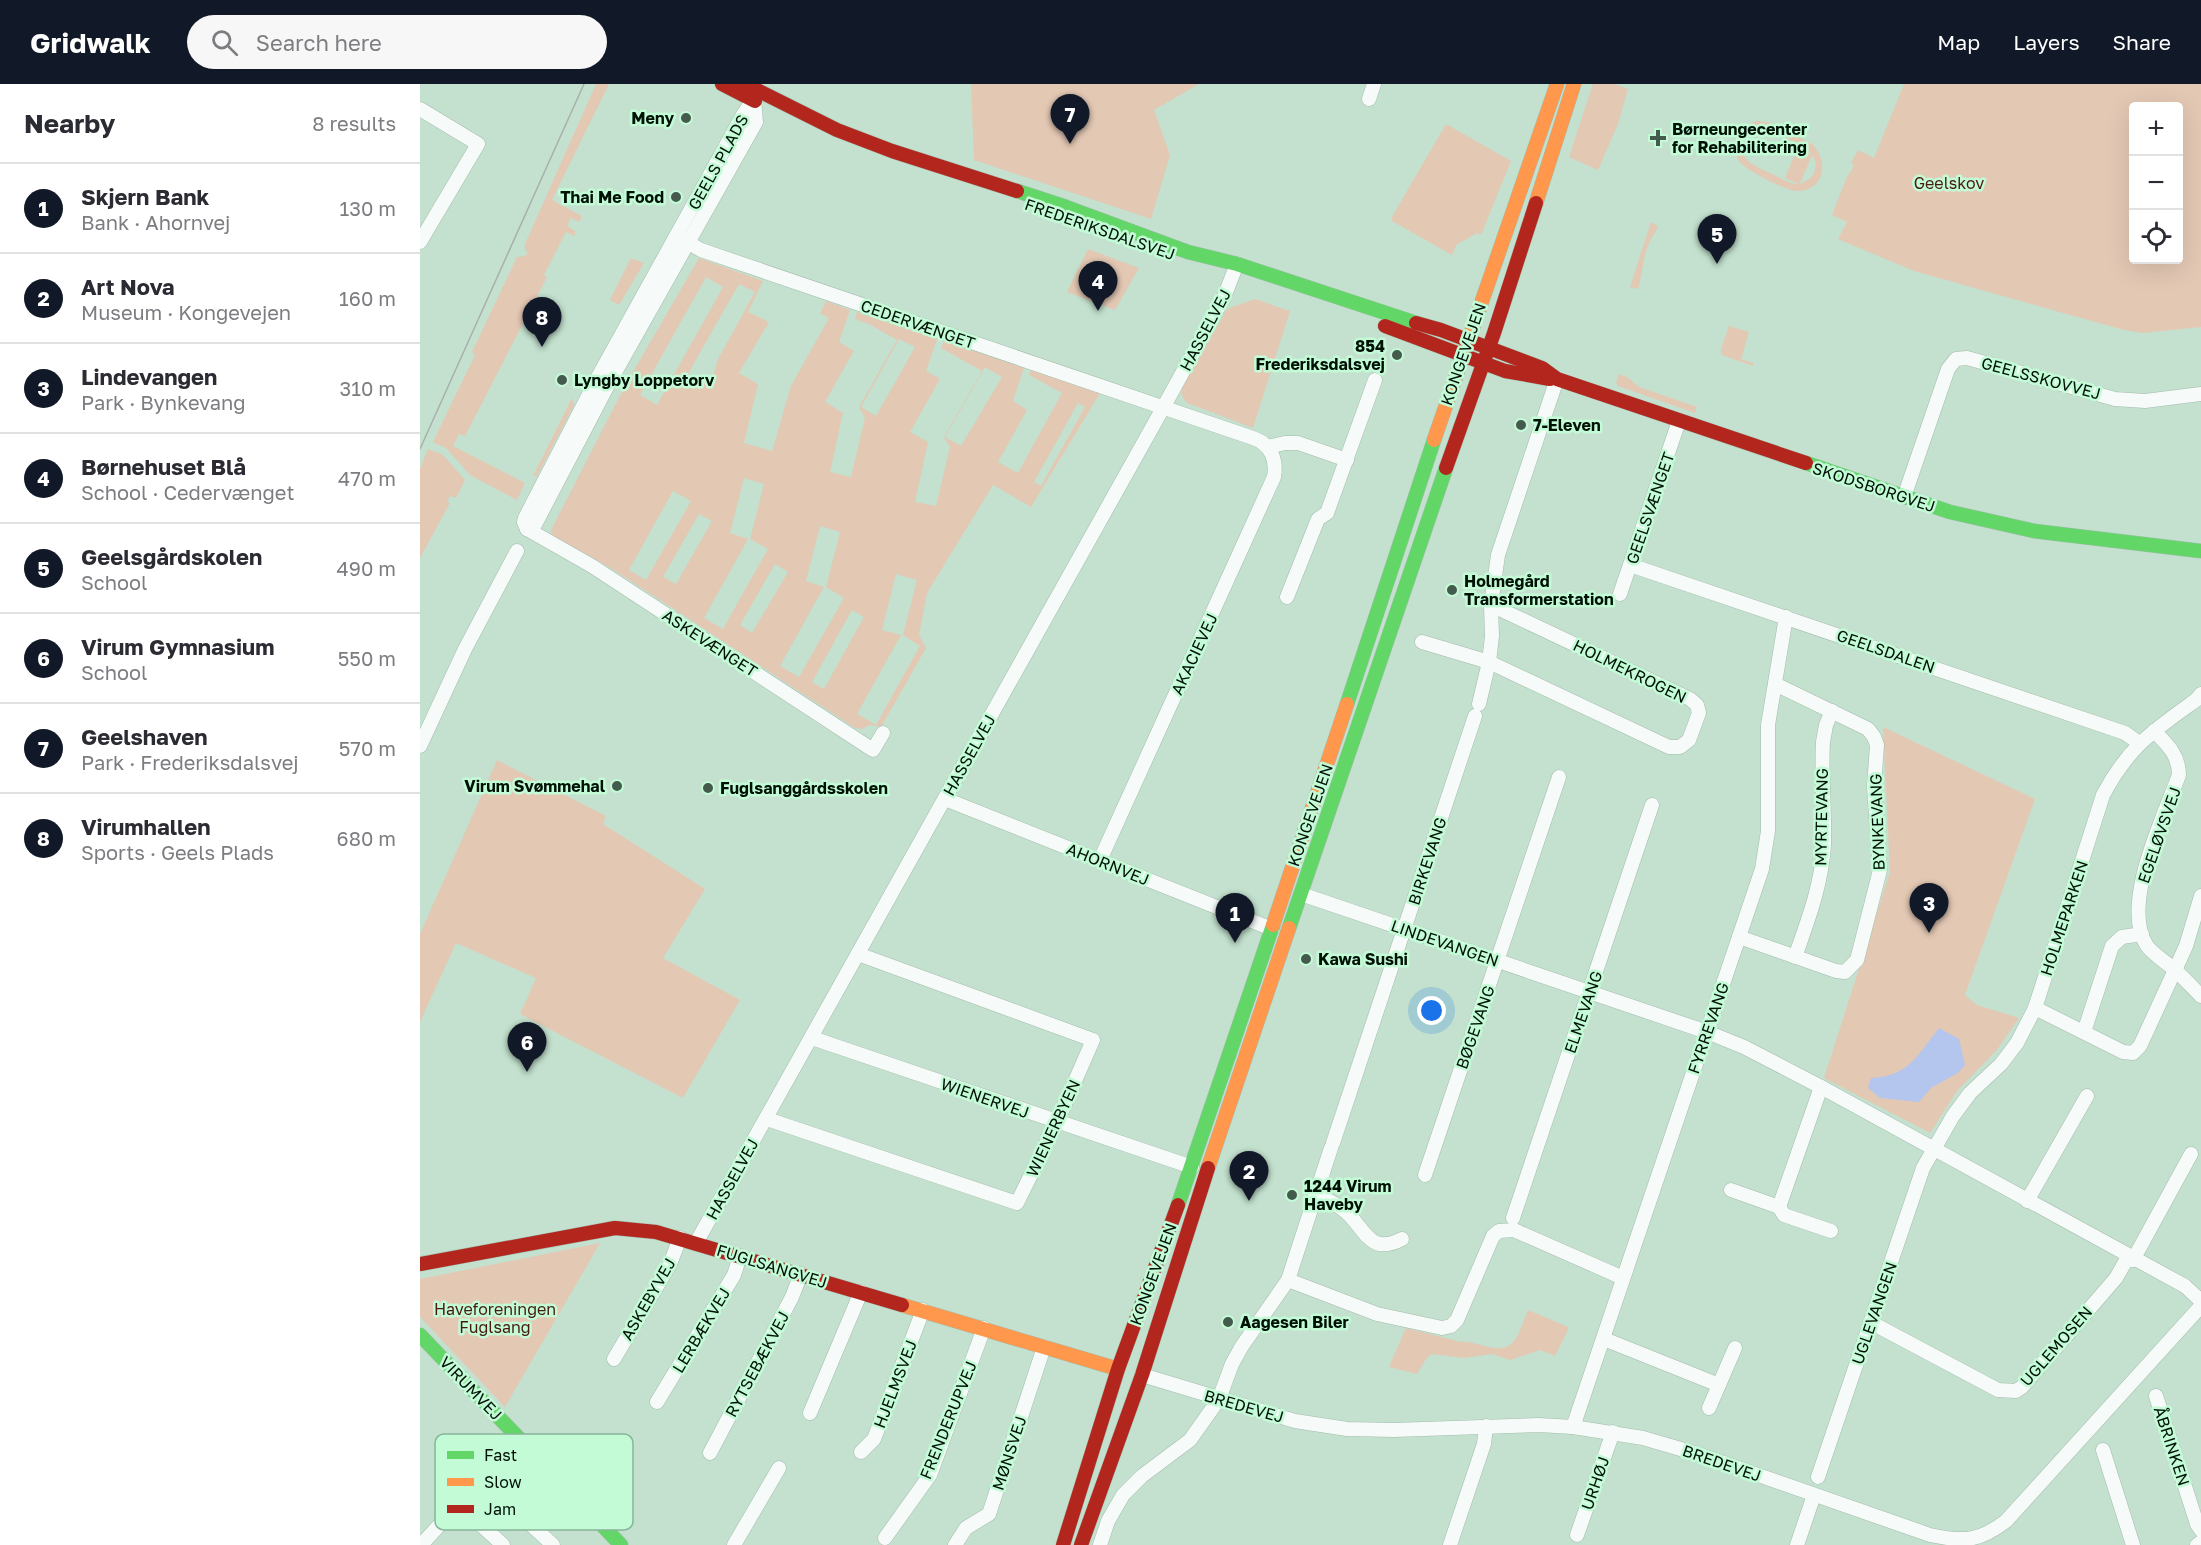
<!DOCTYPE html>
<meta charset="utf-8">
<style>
body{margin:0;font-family:"Golos Text",sans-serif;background:#f7f7f7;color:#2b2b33}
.controls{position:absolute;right:18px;top:18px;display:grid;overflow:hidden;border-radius:6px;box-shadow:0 6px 24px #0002}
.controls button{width:54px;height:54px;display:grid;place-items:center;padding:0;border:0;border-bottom:2px solid #e1e1e2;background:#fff;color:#2b2b33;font:30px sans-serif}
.you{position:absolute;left:1012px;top:927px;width:21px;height:21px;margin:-15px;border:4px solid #fff;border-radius:50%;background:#1a73e8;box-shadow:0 0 0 9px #1a73e833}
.badge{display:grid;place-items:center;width:39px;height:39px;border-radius:50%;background:#111827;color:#fff;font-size:20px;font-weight:700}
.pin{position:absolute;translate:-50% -50px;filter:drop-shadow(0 2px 3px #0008)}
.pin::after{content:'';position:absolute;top:32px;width:21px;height:18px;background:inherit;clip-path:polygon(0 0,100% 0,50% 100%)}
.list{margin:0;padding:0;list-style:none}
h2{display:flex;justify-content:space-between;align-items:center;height:78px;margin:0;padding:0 24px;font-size:26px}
h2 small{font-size:20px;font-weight:400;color:#7c7c81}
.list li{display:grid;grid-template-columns:39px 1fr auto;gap:18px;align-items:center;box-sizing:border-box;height:90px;padding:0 24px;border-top:2px solid #e1e1e2}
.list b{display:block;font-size:22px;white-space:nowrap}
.list p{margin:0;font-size:20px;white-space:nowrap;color:#7c7c81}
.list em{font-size:20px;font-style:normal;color:#7c7c81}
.icon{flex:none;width:33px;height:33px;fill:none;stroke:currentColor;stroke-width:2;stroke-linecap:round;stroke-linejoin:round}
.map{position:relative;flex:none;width:1781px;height:1461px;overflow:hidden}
header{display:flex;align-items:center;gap:36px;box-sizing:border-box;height:84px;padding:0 30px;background:#111827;color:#fff}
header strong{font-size:28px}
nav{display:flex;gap:33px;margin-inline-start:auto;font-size:21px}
.search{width:420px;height:54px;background:#f7f7f7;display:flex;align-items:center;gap:15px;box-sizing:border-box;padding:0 21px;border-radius:33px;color:#7c7c81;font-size:22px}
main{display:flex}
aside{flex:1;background:#fff}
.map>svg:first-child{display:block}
.green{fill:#e3c8b4;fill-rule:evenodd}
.water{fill:#b4c6ed}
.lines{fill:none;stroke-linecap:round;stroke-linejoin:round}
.street-casing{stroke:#a4bcad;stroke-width:15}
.fast-casing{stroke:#a4bcad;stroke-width:15}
.slow-casing{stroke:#a4bcad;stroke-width:15}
.jam-casing{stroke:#a4bcad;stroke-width:15}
.street{stroke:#f6faf8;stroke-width:14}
.fast{stroke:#63d668;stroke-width:14}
.slow{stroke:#ff974d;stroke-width:14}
.jam{stroke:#b3261e;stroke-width:14}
.tram{stroke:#a9b0ab;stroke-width:1.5}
.poi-dot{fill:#445a4c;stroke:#c3fbd7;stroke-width:2}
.labels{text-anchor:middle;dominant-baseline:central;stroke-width:5;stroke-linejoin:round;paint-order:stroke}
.poi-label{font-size:16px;font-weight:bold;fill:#001106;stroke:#c3fbd7;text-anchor:start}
.street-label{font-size:16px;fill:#001106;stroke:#c3fbd7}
.park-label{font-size:16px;fill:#471a0d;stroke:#c3fbd7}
.key{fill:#c3fbd7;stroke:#88b598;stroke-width:1.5}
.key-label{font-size:16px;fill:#001106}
</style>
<header>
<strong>Gridwalk</strong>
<div class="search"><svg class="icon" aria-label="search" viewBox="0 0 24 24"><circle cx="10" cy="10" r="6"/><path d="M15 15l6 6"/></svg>Search here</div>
<nav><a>Map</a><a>Layers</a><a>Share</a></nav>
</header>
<main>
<aside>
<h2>Nearby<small>8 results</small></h2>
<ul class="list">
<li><span class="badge">1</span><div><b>Skjern Bank</b><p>Bank · Ahornvej</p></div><em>130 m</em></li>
<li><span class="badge">2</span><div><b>Art Nova</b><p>Museum · Kongevejen</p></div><em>160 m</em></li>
<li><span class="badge">3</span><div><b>Lindevangen</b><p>Park · Bynkevang</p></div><em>310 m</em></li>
<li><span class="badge">4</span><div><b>Børnehuset Blå</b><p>School · Cedervænget</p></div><em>470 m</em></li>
<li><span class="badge">5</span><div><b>Geelsgårdskolen</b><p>School</p></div><em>490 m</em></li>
<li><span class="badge">6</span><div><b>Virum Gymnasium</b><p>School</p></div><em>550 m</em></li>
<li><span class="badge">7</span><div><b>Geelshaven</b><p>Park · Frederiksdalsvej</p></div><em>570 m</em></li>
<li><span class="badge">8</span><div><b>Virumhallen</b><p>Sports · Geels Plads</p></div><em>680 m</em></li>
</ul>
</aside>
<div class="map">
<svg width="1781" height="1461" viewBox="0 0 1781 1461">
<rect width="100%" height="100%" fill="#c3e1ce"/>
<g class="green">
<path d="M 176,0 L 189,0 L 132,116 L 162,132 L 159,138 L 151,134 L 147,142 L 155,147 L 155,152 L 146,148 L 124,191 L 127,193 L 45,352 L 39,350 L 33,362 L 105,399 L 97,416 L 50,391 L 26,364 L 13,358 L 55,271 L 52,268 L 97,173 L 105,172 L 108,168 L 105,167 L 105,160 Z"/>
<path d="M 551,0 L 779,0 L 734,26 L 750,71 L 731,135 L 554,76 Z"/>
<path d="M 1173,0 L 1195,0 L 1208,5 L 1198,40 L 1178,86 L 1149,73 Z"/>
<path d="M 1484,0 L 1781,0 L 1781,243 L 1723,249 L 1704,246 L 1494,187 L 1418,155 L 1427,138 L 1412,131 L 1426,95 L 1434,82 L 1431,79 L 1438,66 L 1454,74 ZM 1758,22 L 1758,176 L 1714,176 L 1714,22 Z"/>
<path d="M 1338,37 L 1352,39 L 1392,60 C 1409,77 1405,107 1377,107 C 1367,107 1327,87 1320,78 C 1315,73 1314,64 1315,56 C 1318,45 1328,39 1338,37 ZM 1335,44 C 1347,43 1356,49 1366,54 C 1382,63 1406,72 1391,94 L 1380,100 L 1392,71 L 1377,65 L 1365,94 L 1379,100 C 1369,100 1361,94 1352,90 C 1344,86 1333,82 1327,76 C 1316,64 1323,50 1335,44 Z"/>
<path d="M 1026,40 L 1091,77 L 1061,151 L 1057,149 L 1036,161 L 1032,171 L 972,137 L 972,133 Z"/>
<path d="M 1231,138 L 1238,142 C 1236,149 1231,153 1229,159 C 1222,174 1223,190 1218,205 L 1210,203 Z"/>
<path d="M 668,165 L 719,184 L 695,226 L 647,208 Z"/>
<path d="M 211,174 L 224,179 L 199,221 L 190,216 Z"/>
<path d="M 279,174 L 343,197 L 328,228 L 349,238 L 319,289 L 338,300 L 324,359 L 352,367 L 371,302 L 409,234 L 400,229 L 406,217 L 430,226 L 419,258 L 434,267 L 405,318 L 423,329 L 410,388 L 431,393 L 445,334 L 439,323 L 477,256 L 449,240 L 435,235 L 437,228 L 517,255 L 506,287 L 520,295 L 490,348 L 508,358 L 495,418 L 516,422 L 530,363 L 524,353 L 562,287 L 521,264 L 524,257 L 604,284 L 593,317 L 607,326 L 578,378 L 598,389 L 642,309 L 609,291 L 611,286 L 680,309 L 611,423 L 573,401 L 507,509 L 499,551 L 506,564 L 461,643 L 450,641 L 442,645 L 435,644 L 194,486 L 132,451 L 131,446 L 206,300 ZM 286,193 L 303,203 L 237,321 L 220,311 ZM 319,200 L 335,208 L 298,275 L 291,299 L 281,299 L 276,293 L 268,290 ZM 479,255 L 495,263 L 456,332 L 441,323 ZM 565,283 L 582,293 L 541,362 L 525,353 ZM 658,319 L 665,323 L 621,402 L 614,398 ZM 324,394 L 344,400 L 330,455 L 348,465 L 303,545 L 284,534 L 328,455 L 310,449 ZM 253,407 L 271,417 L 226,496 L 209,486 ZM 279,430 L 292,437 L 256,500 L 243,493 ZM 400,442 L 420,448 L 406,503 L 424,514 L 379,593 L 360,582 L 404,503 L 386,497 ZM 355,480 L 368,488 L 332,549 L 320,541 ZM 476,490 L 497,496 L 483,551 L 500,562 L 456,641 L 437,630 L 481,551 L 462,546 ZM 432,526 L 444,533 L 404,605 L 392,598 Z"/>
<path d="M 835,215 L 870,227 L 833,344 L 767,319 L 761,310 L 763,302 L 807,225 Z"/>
<path d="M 1309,242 L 1329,248 L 1321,275 L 1333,279 L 1333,282 L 1302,271 L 1301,265 Z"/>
<path d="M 1199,290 L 1207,293 L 1219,303 L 1277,323 L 1275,329 L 1198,302 L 1196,298 Z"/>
<path d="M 152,314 L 154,321 L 117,392 L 113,392 Z"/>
<path d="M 8,365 L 23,371 L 45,396 L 36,414 L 30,412 L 27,418 L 30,419 L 0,474 L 0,385 Z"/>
<path d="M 1463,643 L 1615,715 L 1545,911 L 1557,921 L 1599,934 L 1577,966 L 1537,1007 L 1510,1049 L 1404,994 L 1470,788 Z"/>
<path d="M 77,676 L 186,732 L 183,740 L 285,805 L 243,874 L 320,916 L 263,1014 L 100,930 L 116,894 L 36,859 L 0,938 L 0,850 Z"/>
<path d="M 180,1159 L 85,1323 L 0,1233 L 0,1195 Z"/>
<path d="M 1108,1226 L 1148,1243 L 1148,1246 L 1135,1272 L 1120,1266 L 1090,1276 L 1072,1270 L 1044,1274 L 1012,1270 L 1006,1275 L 997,1290 L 969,1283 L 986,1244 L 1041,1258 C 1049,1257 1056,1260 1064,1262 C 1097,1271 1097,1251 1108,1226 Z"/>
</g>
<path class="water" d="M 1519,944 L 1539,955 L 1545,981 L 1538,989 L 1511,1004 L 1499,1018 L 1460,1014 L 1448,1004 L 1451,994 C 1489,992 1497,972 1519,944 Z"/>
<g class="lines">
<defs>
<g id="street">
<path d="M 949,15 L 954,0"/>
<path d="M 0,25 L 58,60 L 0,158"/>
<path d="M 257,152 L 281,166 L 833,354 C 851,360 857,376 854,393 L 680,776"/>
<path d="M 848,363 L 865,359 L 878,359 L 927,376"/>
<path d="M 1484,413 L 1528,285 L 1536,275 L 1547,274 L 1695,315 L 1725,317 L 1781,310"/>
<path d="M 107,445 L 104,438 L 105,434 L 178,293 L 323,31 L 337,10"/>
<path d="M 107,445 L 114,442 L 119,433 L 189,299 L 336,38 L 334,16"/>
<path d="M 107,445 L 172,482 L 453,666 L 463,649"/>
<path d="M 1210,481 L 1705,649 L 1719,659"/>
<path d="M 1200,510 L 1259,337"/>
<path d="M 867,513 L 898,435 L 907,429 L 955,296"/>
<path d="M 1002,558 L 1069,578 L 1249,663 L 1260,663 L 1269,656 L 1279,629 L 1277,621 L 1270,615 L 1071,521"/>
<path d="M 1059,620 L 1069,578 L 1072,552 L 1071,521 L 1078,471 L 1137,295"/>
<path d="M 1734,647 C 1747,660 1759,671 1759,691 C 1744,732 1700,821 1727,862 C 1734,871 1746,878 1755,886 C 1764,894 1772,903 1781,912"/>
<path d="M 0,662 L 45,565 L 97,467"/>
<path d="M 525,715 L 852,845"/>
<path d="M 881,810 L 1287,948 L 1324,963 L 1401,1003 L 1765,1202 L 1781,1217"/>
<path d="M 1319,853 L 1416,887 L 1425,888 L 1437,876 L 1460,786 L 1454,703 L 1457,661 L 1454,653 L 1448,645 L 1355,600"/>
<path d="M 1375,873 C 1388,836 1402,800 1404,760 C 1405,726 1401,692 1403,658 L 1406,641 L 1412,627"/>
<path d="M 1615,924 L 1703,968 L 1713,969 L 1720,962 L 1766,862 L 1781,812"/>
<path d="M 1664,948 L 1692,862 L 1702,853 L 1722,850"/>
<path d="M 392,954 L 772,1083"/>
<path d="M 347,1035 L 597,1119 L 637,1038 L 673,956 L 438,870"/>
<path d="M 913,1059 L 1055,632"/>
<path d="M 1005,1091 L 1139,693"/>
<path d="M 1311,1106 L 1359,1123 L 1364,1131 L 1411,1147"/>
<path d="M 895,1110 C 905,1115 916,1119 925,1127 C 946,1145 949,1172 982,1155"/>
<path d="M 1607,1117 L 1667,1012"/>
<path d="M 1359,1123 L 1401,1003"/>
<path d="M 1093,1134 L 1232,721"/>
<path d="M 276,1159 L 743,324 L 804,213 L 817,180"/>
<path d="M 1713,1176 L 1771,1070"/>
<path d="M 868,1196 L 957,1230 L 1022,1244 L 1031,1242 L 1037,1236 L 1073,1152 L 1079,1147 L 1094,1146 L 1203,1194"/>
<path d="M 1450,1238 L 1578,1306 L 1596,1307 L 1602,1303 L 1696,1194 L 1708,1173"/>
<path d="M 1184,1255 L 1299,1301"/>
<path d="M 194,1275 L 250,1180 L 260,1154"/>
<path d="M 722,1291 L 875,1337 L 927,1345 L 974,1346 L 1119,1341 L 1153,1343 L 1223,1354 L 1281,1371 L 1510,1451 C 1543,1458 1559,1458 1586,1437 L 1781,1222"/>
<path d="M 1736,1312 L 1777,1440 L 1781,1446"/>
<path d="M 237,1318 L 314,1191 L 320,1172"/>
<path d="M 1289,1324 L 1315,1264"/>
<path d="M 390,1329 L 441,1208"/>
<path d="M 1153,1343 L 1342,785 L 1348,747 L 1348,641 L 1366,533"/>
<path d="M 1683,1366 L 1713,1461"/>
<path d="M 441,1368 L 454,1355 L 503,1226"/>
<path d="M 290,1369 L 372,1213 L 381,1190"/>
<path d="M 133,1389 L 97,1428 L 133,1461"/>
<path d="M 1398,1393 L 1503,1084 L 1533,1032 L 1550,1009 L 1581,980 L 1597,959 L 1615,924 L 1683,711 C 1709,662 1733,647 1776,616 L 1781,610"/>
<path d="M 38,1420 L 83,1461"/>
<path d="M 1157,1451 L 1193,1348"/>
<path d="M 465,1454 L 510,1391 L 564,1244"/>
<path d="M 1,1461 L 62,1395 L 97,1428"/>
<path d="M 314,1461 L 359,1384"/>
<path d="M 535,1461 L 546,1444 L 569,1430 L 624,1263"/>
<path d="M 680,1461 L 688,1437 L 703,1411 L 722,1392 L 770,1356 L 799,1315 L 812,1280 L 822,1262 L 868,1196 L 911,1064"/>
<path d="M 1030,1461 L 1064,1360 L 1066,1342"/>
<path d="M 1377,1461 L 1394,1411"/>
<path d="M 1777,1461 L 1781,1458"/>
</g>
<g id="fast">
<path d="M 597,107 L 646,123 L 768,168 L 817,180 L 996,239"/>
<path d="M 1386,379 L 1530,428 L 1614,447 L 1781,467"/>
<path d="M 927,620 L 1014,356"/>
<path d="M 869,844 L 1026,384"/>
<path d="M 758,1121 L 853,841"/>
<path d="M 0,1251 L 201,1461"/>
</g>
<g id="slow">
<path d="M 1116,119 L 1154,0"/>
<path d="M 1014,356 L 1137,0"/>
<path d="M 853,841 L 927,620"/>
<path d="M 788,1084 L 869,844"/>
<path d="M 482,1221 L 698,1285"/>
</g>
<g id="jam">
<path d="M 302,0 L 335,17"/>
<path d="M 325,0 L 417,46 L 472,67 L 597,107"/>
<path d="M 996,239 L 1021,246 L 1122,284 L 1137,295 L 1386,379"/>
<path d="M 965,242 L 1085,287 L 1130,295"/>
<path d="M 1026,384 L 1074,249 L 1116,119"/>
<path d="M 0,1180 L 195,1144 L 236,1148 L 482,1221"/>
<path d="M 643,1461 L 698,1285 L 758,1121"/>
<path d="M 661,1461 L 722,1291 L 788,1084"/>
</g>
</defs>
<use href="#street" class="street-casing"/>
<use href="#fast" class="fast-casing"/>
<use href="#slow" class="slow-casing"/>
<use href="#jam" class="jam-casing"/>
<use href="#street" class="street"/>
<use href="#fast" class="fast"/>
<use href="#slow" class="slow"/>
<use href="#jam" class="jam"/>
<path class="tram" d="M 0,365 L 164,0"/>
</g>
<g class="poi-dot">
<circle cx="266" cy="34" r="6"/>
<path d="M1235 45h6v6h6v6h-6v6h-6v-6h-6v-6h6z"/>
<circle cx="256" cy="113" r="6"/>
<circle cx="977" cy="271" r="6"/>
<circle cx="142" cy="296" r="6"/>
<circle cx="1101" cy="341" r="6"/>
<circle cx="1032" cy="506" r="6"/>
<circle cx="197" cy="702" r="6"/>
<circle cx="288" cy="704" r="6"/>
<circle cx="886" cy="875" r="6"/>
<circle cx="872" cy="1111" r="6"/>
<circle cx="808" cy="1238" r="6"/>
</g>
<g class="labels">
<g class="poi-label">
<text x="254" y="34" text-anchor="end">Meny</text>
<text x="1252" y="45">Børneungecenter<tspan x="1252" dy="18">for Rehabilitering</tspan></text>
<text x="244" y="113" text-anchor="end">Thai Me Food</text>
<text x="965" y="262" text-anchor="end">854<tspan x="965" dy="18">Frederiksdalsvej</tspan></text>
<text x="154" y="296">Lyngby Loppetorv</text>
<text x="1113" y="341">7-Eleven</text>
<text x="1044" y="497">Holmegård<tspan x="1044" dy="18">Transformerstation</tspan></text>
<text x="185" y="702" text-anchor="end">Virum Svømmehal</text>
<text x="300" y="704">Fuglsanggårdsskolen</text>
<text x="898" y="875">Kawa Sushi</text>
<text x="884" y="1102">1244 Virum<tspan x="884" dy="18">Haveby</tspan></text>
<text x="820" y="1238">Aagesen Biler</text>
</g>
<g class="street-label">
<text transform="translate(298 78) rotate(-61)">GEELS PLADS</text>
<text transform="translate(680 145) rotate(19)">FREDERIKSDALSVEJ</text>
<text transform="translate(498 240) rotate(19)">CEDERVÆNGET</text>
<text transform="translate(785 246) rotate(-62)">HASSELVEJ</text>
<text transform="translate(1043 270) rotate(-71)">KONGEVEJEN</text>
<text transform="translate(1621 294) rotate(15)">GEELSSKOVVEJ</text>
<text transform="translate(1454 403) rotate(18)">SKODSBORGVEJ</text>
<text transform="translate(1230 424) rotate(-71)">GEELSVÆNGET</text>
<text transform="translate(290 559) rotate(33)">ASKEVÆNGET</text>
<text transform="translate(1466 567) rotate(19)">GEELSDALEN</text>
<text transform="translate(774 570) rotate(-65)">AKACIEVEJ</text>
<text transform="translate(1210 587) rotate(26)">HOLMEKROGEN</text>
<text transform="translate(549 671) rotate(-61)">HASSELVEJ</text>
<text transform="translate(890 731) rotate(-71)">KONGEVEJEN</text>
<text transform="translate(1401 733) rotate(-89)">MYRTEVANG</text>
<text transform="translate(1457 738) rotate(-92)">BYNKEVANG</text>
<text transform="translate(1739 751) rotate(-71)">EGELØVSVEJ</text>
<text transform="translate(1007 777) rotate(-72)">BIRKEVANG</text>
<text transform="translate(688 780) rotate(22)">AHORNVEJ</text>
<text transform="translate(1644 834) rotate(-72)">HOLMEPARKEN</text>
<text transform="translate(1025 859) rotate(19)">LINDEVANGEN</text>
<text transform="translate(1163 928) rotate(-71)">ELMEVANG</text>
<text transform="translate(1055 943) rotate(-71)">BØGEVANG</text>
<text transform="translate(1288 944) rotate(-71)">FYRREVANG</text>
<text transform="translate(565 1014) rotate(19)">WIENERVEJ</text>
<text transform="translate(633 1044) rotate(-65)">WIENERBYEN</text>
<text transform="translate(312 1095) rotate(-61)">HASSELVEJ</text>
<text transform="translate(352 1182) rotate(17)">FUGLSANGVEJ</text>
<text transform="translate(733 1190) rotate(-70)">KONGEVEJEN</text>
<text transform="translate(228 1215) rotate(-60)">ASKEBYVEJ</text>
<text transform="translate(1454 1229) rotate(-71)">UGLEVANGEN</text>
<text transform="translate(281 1246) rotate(-59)">LERBÆKVEJ</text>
<text transform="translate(1636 1262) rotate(-49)">UGLEMOSEN</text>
<text transform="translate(337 1280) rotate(-62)">RYTSEBÆKVEJ</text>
<text transform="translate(475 1300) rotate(-69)">HJELMSVEJ</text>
<text transform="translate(51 1304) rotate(46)">VIRUMVEJ</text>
<text transform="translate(824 1322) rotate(16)">BREDEVEJ</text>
<text transform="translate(528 1336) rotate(-68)">FRENDERUPVEJ</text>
<text transform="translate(1752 1362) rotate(72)">ÅBRINKEN</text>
<text transform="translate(589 1369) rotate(-72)">MØNSVEJ</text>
<text transform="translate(1302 1379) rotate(19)">BREDEVEJ</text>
<text transform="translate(1175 1399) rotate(-71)">URHØJ</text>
</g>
<g class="park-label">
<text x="1529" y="99">Geelskov</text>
<text x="75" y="1225">Haveforeningen<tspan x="75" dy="18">Fuglsang</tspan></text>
</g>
</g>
<rect x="15" y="1350" width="198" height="96" rx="9" class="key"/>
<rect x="27" y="1367" width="27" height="8" fill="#63d668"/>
<rect x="27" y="1394" width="27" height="8" fill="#ff974d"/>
<rect x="27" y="1421" width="27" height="8" fill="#b3261e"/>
<g class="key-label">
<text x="64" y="1377">Fast</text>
<text x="64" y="1404">Slow</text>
<text x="64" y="1431">Jam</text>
</g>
</svg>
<div class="controls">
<button>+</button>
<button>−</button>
<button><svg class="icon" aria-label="locate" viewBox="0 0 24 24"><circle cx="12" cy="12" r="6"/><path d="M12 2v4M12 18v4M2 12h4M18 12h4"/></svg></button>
</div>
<div class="you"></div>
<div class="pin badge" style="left:815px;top:859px">1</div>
<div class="pin badge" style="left:829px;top:1117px">2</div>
<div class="pin badge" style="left:1509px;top:849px">3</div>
<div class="pin badge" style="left:678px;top:227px">4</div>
<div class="pin badge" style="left:1297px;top:180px">5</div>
<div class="pin badge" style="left:107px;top:988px">6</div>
<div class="pin badge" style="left:650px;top:60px">7</div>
<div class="pin badge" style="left:122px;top:263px">8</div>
</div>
</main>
